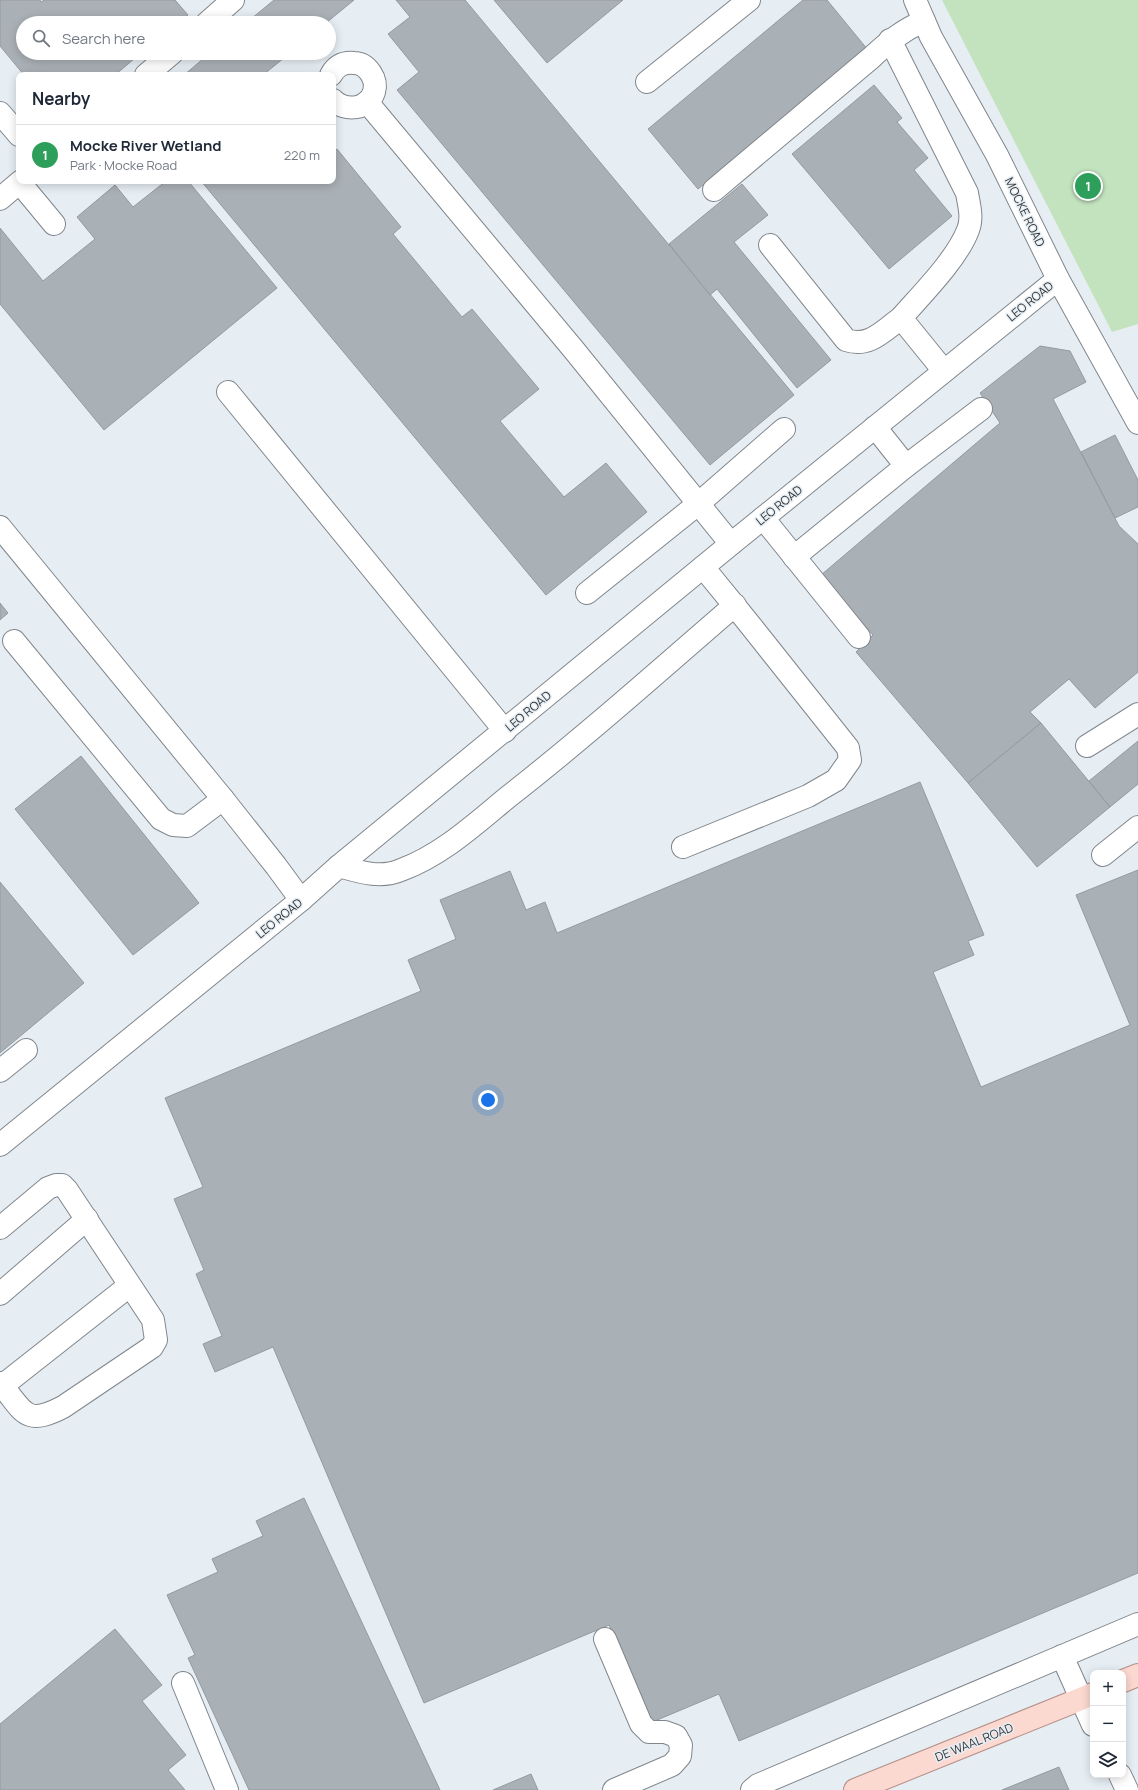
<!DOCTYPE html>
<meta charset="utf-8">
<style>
body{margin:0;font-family:Manrope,sans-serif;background:#f6f6f7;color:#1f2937}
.controls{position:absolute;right:12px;bottom:12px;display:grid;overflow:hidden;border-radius:8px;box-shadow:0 2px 10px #0003}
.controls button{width:36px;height:36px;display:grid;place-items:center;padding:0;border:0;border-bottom:1px solid #e0e1e3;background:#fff;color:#1f2937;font:20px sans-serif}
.you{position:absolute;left:488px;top:1100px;width:14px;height:14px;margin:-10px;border:3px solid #fff;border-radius:50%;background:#1a73e8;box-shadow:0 0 0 6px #1a73e833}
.badge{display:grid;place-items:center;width:26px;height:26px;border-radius:50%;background:#0f766e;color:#fff;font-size:13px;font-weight:700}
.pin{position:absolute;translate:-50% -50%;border:2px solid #fff;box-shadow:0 1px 4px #0006}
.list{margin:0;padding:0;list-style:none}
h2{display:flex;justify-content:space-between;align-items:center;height:52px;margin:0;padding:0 16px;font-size:17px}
h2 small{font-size:13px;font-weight:400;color:#747a83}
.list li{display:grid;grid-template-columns:26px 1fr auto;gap:12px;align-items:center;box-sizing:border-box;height:60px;padding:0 16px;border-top:1px solid #e0e1e3}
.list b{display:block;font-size:15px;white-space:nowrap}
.list p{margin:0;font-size:13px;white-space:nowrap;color:#747a83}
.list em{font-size:13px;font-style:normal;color:#747a83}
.icon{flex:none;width:22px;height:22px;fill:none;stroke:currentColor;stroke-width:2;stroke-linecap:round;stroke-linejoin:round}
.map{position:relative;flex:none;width:1138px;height:1790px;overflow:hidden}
.search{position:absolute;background:#fff;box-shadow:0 2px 10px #0003;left:16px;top:16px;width:320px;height:44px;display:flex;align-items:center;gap:10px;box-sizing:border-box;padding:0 14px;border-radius:22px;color:#747a83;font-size:15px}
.panel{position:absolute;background:#fff;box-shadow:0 2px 10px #0003;left:16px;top:72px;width:320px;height:112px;border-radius:8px}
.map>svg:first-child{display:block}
.green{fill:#c3e3be}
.building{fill:#aab1b6;stroke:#939aa0}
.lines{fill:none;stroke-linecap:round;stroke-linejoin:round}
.minor-casing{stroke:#80868c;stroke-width:24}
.major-casing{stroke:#b48f87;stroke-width:24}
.minor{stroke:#fff;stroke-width:22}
.major{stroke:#fbd8d0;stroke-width:22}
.labels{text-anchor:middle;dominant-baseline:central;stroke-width:3;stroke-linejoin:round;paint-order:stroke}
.street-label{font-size:12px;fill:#35383a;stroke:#e6eef4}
</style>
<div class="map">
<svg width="1138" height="1790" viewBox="0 0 1138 1790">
<rect width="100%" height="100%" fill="#e6eef4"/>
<path class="green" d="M 942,0 L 1138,0 L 1138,324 L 1112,332 Z"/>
<g class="building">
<path d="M 0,0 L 40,0 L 41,2 L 44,0 L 175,0 L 188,15 L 178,23 L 23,23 L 23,53 L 141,53 L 115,75 L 24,75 L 0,46 Z"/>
<path d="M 274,0 L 354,0 L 326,23 L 246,23 Z"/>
<path d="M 396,0 L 465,0 L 794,395 L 710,465 L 397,90 L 419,72 L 388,34 L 410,17 Z"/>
<path d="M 494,0 L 623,0 L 547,63 Z"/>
<path d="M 803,0 L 827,0 L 868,50 L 698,189 L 648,129 Z"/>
<path d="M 210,53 L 290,53 L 263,75 L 184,75 Z"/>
<path d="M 874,85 L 902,118 L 897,122 L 928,158 L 914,170 L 952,216 L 889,269 L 792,154 Z"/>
<path d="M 337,149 L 401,227 L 393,234 L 462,317 L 472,309 L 539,389 L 500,421 L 564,497 L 606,463 L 647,512 L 546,595 L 201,181 L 333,181 L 333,152 Z"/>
<path d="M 166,181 L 188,181 L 277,288 L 104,430 L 0,304 L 0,228 L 43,281 L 95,239 L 77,217 L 115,185 L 133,207 Z"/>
<path d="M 742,184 L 768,215 L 734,242 L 831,360 L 797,388 L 717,289 L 710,295 L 669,244 Z"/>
<path d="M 1040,346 L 1070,351 L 1086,382 L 1053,399 L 1119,526 L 1138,544 L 1138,672 L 1095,708 L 1069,679 L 1030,712 L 1041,723 L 968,783 L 856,652 L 873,635 L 821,575 L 1000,423 L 980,393 Z"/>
<path d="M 1115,435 L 1138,480 L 1138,507 L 1115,518 L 1081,452 Z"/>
<path d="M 0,603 L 8,613 L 0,620 Z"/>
<path d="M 1041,723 L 1110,807 L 1037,867 L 968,783 Z"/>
<path d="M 1138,741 L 1138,784 L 1110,807 L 1089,781 Z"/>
<path d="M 81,756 L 199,903 L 133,955 L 15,809 Z"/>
<path d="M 920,782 L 984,935 L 968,941 L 974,955 L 933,972 L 981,1087 L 1130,1025 L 1076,895 L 1138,870 L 1138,1573 L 739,1741 L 719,1694 L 650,1723 L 609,1625 L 424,1703 L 273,1347 L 215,1372 L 203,1344 L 222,1336 L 196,1274 L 204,1270 L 174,1199 L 203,1187 L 165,1098 L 421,991 L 408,960 L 456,939 L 440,900 L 510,871 L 526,910 L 545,902 L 557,933 Z"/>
<path d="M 0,882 L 84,983 L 0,1053 Z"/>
<path d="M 304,1498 L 440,1790 L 249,1790 L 188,1658 L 195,1655 L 167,1595 L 218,1572 L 212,1559 L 263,1536 L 256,1521 Z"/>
<path d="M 115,1629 L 162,1685 L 142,1701 L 186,1755 L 168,1770 L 185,1790 L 0,1790 L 0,1724 Z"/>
<path d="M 1059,1767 L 1069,1790 L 1002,1790 Z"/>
<path d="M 531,1774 L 538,1790 L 493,1790 Z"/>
</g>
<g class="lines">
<defs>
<g id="minor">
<path d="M 915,0 L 931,37 L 997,155 L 1058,279 L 1138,423"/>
<path d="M 207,23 L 233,0"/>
<path d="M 890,40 L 967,193 C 969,205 973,218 968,230 C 957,259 922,294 901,318 L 944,371"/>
<path d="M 146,75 L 172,53"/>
<path d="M 331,75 C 336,66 343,62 354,63 C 367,63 378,79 374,92 C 368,110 345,112 333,100"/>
<path d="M 647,82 L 749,0"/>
<path d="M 367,102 L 574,350 L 731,544"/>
<path d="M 0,113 L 19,135"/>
<path d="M 20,183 L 54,224"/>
<path d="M 714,190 L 871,58 C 888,42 903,30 924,21"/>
<path d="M 0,199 L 21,181"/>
<path d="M 770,245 L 846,340 C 869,348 883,331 901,318"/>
<path d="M 228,392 L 505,731"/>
<path d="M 906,466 L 981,409"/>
<path d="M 763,518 L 859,637"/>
<path d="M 0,527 L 223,799 L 276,866 L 301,900"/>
<path d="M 794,557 L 906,466 L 875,427"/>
<path d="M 587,593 L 698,504 L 784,429"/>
<path d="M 14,641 L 161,819 L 173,825 L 187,826 L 223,799"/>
<path d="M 1087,746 L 1138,714"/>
<path d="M 683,847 L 808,796 L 836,780 L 850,760 L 848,748 L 747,621 L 703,567"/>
<path d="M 1103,855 L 1138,827"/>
<path d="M 339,866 C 360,872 380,879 401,870 C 442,855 475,824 508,797 C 586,736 660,670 735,605"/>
<path d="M 0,1071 L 26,1050"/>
<path d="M 0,1145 L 301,900 L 339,866 L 731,544 L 1058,279"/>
<path d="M 0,1228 L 48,1188 L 56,1185 L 62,1185 L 67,1190 L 153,1320 L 156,1340 L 152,1347 L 63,1407 C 24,1427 24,1411 0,1383"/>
<path d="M 0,1294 L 87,1219"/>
<path d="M 2,1386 L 129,1286"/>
<path d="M 605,1639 L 641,1724 L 649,1732 L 665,1732 L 676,1736 L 681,1745 L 680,1756 L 672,1765 L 614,1790"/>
<path d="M 1062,1656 L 1093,1725"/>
<path d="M 183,1683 L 227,1790"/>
<path d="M 1120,1775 L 1127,1790"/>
<path d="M 752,1790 L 758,1785 L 1138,1624"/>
</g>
<g id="major">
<path d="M 1123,1681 L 1138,1675"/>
<path d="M 855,1790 L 1093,1694"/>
</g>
</defs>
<use href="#minor" class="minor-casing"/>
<use href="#major" class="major-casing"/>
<use href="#minor" class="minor"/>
<use href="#major" class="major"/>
</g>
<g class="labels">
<g class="street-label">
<text transform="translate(1025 212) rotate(64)">MOCKE ROAD</text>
<text transform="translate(1030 301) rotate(-39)">LEO ROAD</text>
<text transform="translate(779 505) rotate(-39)">LEO ROAD</text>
<text transform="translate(528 711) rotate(-40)">LEO ROAD</text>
<text transform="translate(279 918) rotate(-39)">LEO ROAD</text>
<text transform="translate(974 1742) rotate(-22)">DE WAAL ROAD</text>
</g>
</g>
</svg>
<div class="controls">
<button>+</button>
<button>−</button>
<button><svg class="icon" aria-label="layers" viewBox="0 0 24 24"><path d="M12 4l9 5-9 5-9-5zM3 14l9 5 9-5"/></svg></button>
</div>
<div class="you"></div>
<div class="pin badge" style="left:1088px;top:186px;background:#2e9e5b">1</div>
<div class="search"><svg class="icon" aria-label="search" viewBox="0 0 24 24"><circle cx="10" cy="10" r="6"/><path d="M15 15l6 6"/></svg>Search here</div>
<section class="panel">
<h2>Nearby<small></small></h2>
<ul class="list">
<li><span class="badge" style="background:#2e9e5b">1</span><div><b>Mocke River Wetland</b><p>Park · Mocke Road</p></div><em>220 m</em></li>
</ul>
</section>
</div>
